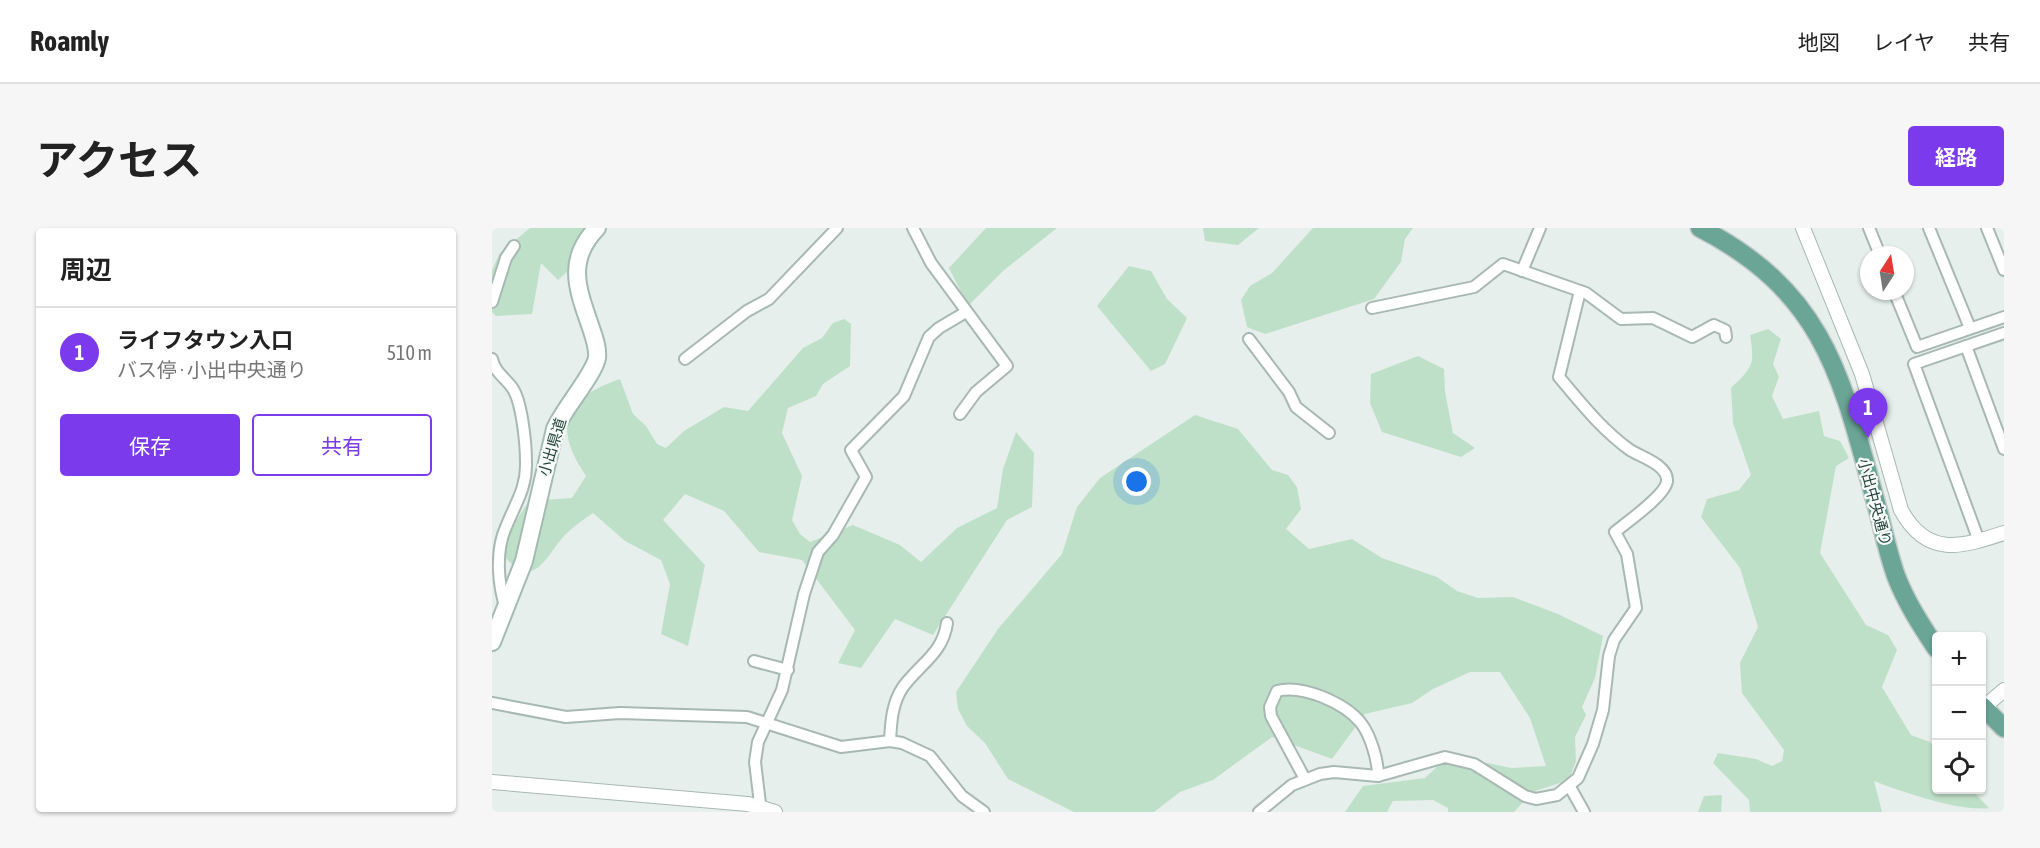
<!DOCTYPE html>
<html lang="ja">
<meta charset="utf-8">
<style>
body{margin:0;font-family:"Asap Condensed","Noto Sans JP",sans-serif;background:#f6f6f6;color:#222}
.controls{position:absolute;right:18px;bottom:18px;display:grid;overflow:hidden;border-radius:6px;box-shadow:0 2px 4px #0004}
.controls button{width:54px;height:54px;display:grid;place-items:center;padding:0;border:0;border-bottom:2px solid #e0e0e0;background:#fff;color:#222;font:30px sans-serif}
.compass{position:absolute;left:1368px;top:18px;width:54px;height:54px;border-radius:50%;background:#fff;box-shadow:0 2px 4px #0004;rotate:12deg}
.you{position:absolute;left:645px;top:254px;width:21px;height:21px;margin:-15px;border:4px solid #fff;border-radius:50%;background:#1a73e8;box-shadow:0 0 0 9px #1a73e833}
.badge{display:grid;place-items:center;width:39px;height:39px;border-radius:50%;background:#7c3aed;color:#fff;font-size:20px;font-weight:700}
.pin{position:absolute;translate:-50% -50px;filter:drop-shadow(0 2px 3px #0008)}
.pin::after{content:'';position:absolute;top:32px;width:21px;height:18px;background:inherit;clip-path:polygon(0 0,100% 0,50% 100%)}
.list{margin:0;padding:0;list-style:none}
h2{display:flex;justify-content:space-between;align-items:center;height:78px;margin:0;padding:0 24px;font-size:26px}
h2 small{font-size:20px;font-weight:400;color:#767676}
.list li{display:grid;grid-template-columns:39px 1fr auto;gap:18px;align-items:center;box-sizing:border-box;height:90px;padding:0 24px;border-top:2px solid #e0e0e0}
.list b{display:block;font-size:22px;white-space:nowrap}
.list p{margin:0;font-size:20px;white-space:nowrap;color:#767676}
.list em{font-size:20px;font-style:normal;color:#767676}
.actions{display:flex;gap:12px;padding:18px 24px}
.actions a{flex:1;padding:14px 0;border:2px solid #7c3aed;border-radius:6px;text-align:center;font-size:21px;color:#7c3aed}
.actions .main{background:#7c3aed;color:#fff}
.icon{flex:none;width:33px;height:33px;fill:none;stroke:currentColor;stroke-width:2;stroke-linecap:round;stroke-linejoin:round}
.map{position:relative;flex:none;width:1512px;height:584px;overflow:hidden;border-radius:6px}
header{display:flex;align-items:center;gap:36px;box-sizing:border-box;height:84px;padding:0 30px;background:#fff;border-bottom:2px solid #e0e0e0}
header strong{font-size:28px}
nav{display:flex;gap:33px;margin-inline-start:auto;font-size:21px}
.intro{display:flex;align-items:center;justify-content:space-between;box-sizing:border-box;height:144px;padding:0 36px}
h1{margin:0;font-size:42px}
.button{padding:15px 27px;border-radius:6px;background:#7c3aed;color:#fff;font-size:21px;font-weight:700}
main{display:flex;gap:36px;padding:0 36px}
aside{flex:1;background:#fff;border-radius:6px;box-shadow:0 2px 4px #0004}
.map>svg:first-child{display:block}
.green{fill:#bfe0c8}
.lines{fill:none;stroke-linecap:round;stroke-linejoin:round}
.minor-casing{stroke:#a8b8b2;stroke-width:14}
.tertiary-casing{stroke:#a8b8b2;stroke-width:16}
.secondary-casing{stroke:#a4bbb3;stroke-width:20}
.primary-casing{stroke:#c2cac8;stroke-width:21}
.minor{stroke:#fff;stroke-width:10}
.tertiary{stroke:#fff;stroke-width:14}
.secondary{stroke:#fff;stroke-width:16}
.primary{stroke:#6aa596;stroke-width:18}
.labels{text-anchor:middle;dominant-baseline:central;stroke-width:4.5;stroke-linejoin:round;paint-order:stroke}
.street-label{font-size:15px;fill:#24423a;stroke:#f7fbf9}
</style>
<header>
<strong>Roamly</strong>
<nav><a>地図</a><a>レイヤ</a><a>共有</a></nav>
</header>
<div class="intro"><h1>アクセス</h1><a class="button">経路</a></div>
<main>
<aside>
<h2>周辺<small></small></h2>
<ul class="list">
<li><span class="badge">1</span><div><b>ライフタウン入口</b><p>バス停 · 小出中央通り</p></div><em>510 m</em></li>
</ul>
<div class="actions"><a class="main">保存</a><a>共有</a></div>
</aside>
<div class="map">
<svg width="1512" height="584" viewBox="0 0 1512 584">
<rect width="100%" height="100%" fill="#e6efeb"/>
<g class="green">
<path d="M 38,0 L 97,0 L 76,43 L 66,52 L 49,35 L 40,86 L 4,88 L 0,84 L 0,42 L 8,25 Z"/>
<path d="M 494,0 L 565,0 L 511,43 L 476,78 L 457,40 Z"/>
<path d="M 711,0 L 767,0 L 746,17 L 713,13 Z"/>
<path d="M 821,0 L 921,0 L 913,11 L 909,34 L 882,71 L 773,106 L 755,99 L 749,72 L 758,58 L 780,45 Z"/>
<path d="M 637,38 L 659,43 L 675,71 L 695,90 L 673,136 L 659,143 L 605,78 Z"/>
<path d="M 352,91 L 359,96 L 358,138 L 331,156 L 324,168 L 296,180 L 290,205 L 310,248 L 300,292 L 308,306 L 318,314 L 361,297 L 408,317 L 429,334 L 465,300 L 505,280 L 511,241 L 524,204 L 542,225 L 540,279 L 515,292 L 441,407 L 403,391 L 369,440 L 346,435 L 363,402 L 310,332 L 267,324 L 232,283 L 193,266 L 171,292 L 213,337 L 196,418 L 169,406 L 178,356 L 169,332 L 133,313 L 101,285 C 92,291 82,298 74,306 C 53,327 44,366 10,326 L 12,310 L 37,273 L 80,270 L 94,248 C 60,198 72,170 128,151 L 141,186 L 154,198 L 165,216 L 174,220 L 192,203 L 232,179 L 256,183 L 311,120 L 330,110 L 341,95 Z"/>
<path d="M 1276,101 L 1289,111 L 1281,136 L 1287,149 L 1280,168 L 1291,191 L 1327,183 L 1332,208 L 1348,213 L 1357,230 L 1344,238 L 1328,325 L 1374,397 L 1396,407 L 1405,422 L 1390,459 L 1419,507 L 1438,514 L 1444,521 L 1444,562 L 1480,562 L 1497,580 C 1469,584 1410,564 1382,553 L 1390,584 L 1258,584 L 1257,572 L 1221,535 L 1226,525 L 1264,531 L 1280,538 L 1290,533 L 1292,522 L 1250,465 L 1248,435 L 1266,399 L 1248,340 L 1209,289 L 1215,271 L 1247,262 L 1259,247 L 1241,195 L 1239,160 C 1261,139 1263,137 1258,107 Z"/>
<path d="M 926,128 L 952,141 L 953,164 L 961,205 L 983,220 L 969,229 L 890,204 L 878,175 L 879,146 Z"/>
<path d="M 703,187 L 746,201 L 780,242 L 796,247 L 805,259 L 809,281 L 794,301 L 817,321 L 860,311 L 890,330 L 945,349 L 965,363 L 986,370 L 1021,369 L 1066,386 L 1111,408 L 1103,450 L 1090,479 L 1094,487 L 1083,509 L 1084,533 L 1077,552 L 1040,564 L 1022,584 L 956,584 L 956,580 L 941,572 L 901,573 L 895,584 L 853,584 L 871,558 L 933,550 L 949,535 L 976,531 L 1019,540 L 1054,538 L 1038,490 L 1008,444 L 978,444 L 941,461 L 920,475 L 873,486 L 840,531 L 780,509 L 721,552 L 688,564 L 662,584 L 582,584 L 516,551 L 493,515 L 475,498 L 466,481 L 464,464 L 506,401 L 570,326 L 585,279 L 608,250 Z"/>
<path d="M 1230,567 L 1229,584 L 1206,584 L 1212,568 Z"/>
</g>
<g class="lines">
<defs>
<g id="minor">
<path d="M 421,0 L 439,35 L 515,138 L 484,164 L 468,186"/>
<path d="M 1377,0 L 1388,27"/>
<path d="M 1437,0 L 1478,100"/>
<path d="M 1495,0 L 1512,42"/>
<path d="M 1030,43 L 1048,0"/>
<path d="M 1402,63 L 1425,119 L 1512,89"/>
<path d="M 0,74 L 14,30 L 22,18"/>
<path d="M 880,80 L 982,59 L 1011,36 L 1094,65 L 1129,91 L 1161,90 L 1200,109 L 1222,97 L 1233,102 L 1234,109"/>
<path d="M 757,111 L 797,164 L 804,179 L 837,205"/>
<path d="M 1474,118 L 1512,221"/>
<path d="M 0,131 C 3,145 14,150 21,161 C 30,175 34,216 34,234 C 35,260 23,276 14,299 C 3,323 6,357 14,381"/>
<path d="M 193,131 L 255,83 L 277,71 L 345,0"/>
<path d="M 1487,313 L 1422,136 L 1512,105"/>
<path d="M 262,433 L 296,442"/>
<path d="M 0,475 L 74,489 L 128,485 L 255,489 L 349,519 L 398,513 L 410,515 L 438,528 L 470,568 L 492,584"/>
<path d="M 398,513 C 399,494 400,475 411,459 C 428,436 451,425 455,395"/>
<path d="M 813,551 L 779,488 L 778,479 L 785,463 C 810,456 853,475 869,495 C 879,508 886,533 886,548"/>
<path d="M 1078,559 L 1092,584"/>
<path d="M 269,584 L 263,534 L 266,514 L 290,462 L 312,366 L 326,324 L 341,307 L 374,249 L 359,222 L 412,168 L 437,109 L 447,100 L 474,84"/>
<path d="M 767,584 L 800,557 L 828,546 L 842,544 L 886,548 L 953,529 L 982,536 L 1033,568 L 1044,571 L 1065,567 L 1086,550 L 1101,516 L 1111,482 L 1117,428 L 1122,412 L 1144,380 L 1135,326 L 1123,304 C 1135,294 1174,267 1175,253 C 1176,237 1149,229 1138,222 C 1109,201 1089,175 1067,149 L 1088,63"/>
</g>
<g id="tertiary">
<path d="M 1311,0 L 1370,146 L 1409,282 C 1435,330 1469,319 1512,305"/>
<path d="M 1491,480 L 1512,462"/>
<path d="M 0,554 L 256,576 L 283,584"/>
</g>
<path id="secondary" d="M 0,414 L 32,333 L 63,201 C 72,180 101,148 105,130 C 106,121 103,112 100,103 C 87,64 72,34 105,0"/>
<g id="primary">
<path d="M 1208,0 C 1338,67 1351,157 1387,286 C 1392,307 1397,328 1404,348 C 1414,374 1429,397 1444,420"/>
<path d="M 1490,478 L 1512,500"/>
</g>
</defs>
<use href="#minor" class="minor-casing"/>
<use href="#tertiary" class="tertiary-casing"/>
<use href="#secondary" class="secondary-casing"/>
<use href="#primary" class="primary-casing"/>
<use href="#minor" class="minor"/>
<use href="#tertiary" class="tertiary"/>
<use href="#secondary" class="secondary"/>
<use href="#primary" class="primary"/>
</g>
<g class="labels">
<g class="street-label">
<text transform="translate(60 219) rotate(-73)">小出県道</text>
<text transform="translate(1383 274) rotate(75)">小出中央通り</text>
</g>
</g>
</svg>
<div class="controls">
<button>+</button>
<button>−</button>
<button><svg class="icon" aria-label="locate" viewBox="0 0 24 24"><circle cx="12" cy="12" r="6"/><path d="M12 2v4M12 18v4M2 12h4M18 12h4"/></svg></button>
</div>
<svg class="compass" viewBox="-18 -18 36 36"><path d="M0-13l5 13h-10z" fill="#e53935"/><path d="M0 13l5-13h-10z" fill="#767676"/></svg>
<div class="you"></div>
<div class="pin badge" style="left:1376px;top:210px">1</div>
</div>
</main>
